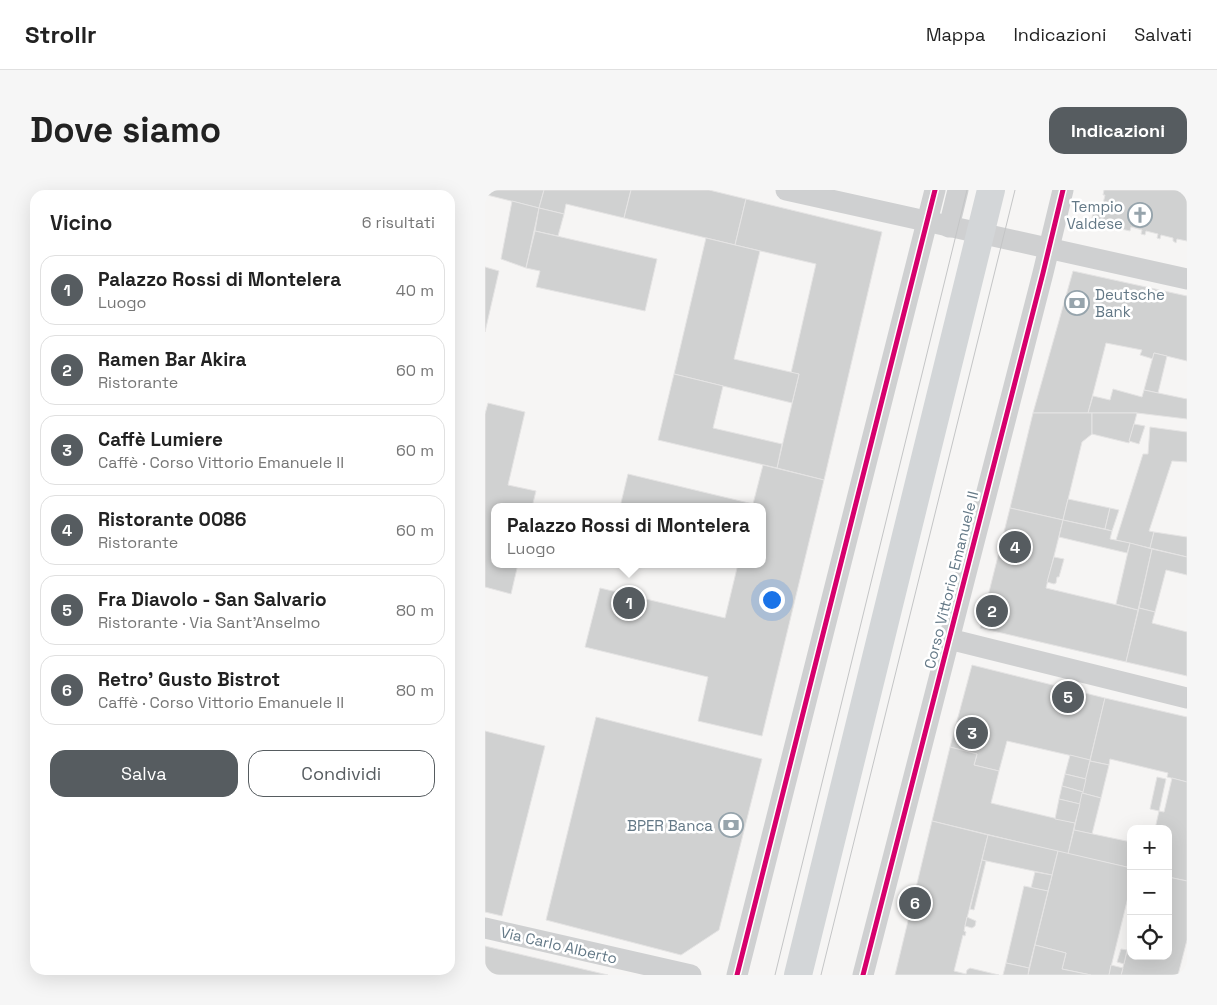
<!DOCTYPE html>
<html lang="it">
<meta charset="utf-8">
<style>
body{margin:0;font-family:"Space Grotesk",sans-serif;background:#f6f6f6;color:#222}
.controls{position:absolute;right:15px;bottom:15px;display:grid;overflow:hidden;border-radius:10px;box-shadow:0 5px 20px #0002}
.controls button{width:45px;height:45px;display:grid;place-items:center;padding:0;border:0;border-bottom:1px solid #e0e0e0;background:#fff;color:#222;font:25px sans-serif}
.you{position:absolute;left:286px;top:409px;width:18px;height:18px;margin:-12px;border:4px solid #fff;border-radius:50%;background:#1a73e8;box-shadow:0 0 0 8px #1a73e833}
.badge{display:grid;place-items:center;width:32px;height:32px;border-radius:50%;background:#565c60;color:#fff;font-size:16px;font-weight:700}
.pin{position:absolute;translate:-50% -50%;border:2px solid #fff;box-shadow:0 1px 5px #0006}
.popup{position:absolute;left:6px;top:313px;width:275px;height:65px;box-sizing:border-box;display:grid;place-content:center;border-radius:10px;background:#fff;filter:drop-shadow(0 1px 4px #0005);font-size:16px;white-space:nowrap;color:#767676}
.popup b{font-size:19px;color:#222}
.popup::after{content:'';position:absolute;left:50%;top:100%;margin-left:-10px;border:10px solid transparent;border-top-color:#fff}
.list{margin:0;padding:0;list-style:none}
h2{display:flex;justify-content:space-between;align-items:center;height:65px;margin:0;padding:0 20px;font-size:21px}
h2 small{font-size:16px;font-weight:400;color:#767676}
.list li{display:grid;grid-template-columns:32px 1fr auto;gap:15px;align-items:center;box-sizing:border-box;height:70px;margin:0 10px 10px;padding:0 10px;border:1px solid #e0e0e0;border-radius:15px}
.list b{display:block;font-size:19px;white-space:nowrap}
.list p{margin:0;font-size:16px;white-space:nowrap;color:#767676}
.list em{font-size:16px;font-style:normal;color:#767676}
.actions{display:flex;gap:10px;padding:15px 20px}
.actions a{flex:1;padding:11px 0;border:1px solid #565c60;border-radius:15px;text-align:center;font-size:18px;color:#565c60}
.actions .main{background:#565c60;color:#fff}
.icon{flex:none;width:28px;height:28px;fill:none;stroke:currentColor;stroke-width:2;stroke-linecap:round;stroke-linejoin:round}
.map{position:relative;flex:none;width:702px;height:785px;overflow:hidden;border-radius:15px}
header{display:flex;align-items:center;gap:30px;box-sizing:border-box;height:70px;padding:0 25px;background:#fff;border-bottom:1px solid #e0e0e0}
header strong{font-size:24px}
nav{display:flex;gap:28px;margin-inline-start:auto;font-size:18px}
.intro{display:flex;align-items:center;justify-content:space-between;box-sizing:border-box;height:120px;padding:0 30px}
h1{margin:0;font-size:35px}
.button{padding:12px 22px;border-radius:15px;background:#565c60;color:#fff;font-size:18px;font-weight:700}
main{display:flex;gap:30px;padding:0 30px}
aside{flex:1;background:#fff;border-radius:15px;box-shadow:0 5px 20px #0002}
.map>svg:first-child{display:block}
.building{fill:#d0d1d1;stroke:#e5e4e4}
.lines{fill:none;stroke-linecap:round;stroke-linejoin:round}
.minor{stroke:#cfd0d1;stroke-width:21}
.primary{stroke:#d3d6d8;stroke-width:28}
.tram{stroke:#c4c5c6;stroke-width:1}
.cycleway-casing{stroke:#fff;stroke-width:8}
.cycleway{stroke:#d6006c;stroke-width:5}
.labels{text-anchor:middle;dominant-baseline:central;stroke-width:5;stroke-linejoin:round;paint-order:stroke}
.poi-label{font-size:15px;fill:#637886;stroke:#fff;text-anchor:end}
.street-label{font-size:15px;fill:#637886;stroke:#fff}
</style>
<header>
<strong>Strollr</strong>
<nav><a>Mappa</a><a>Indicazioni</a><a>Salvati</a></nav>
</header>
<div class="intro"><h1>Dove siamo</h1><a class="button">Indicazioni</a></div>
<main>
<aside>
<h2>Vicino<small>6 risultati</small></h2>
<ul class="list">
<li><span class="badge">1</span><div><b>Palazzo Rossi di Montelera</b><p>Luogo</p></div><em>40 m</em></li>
<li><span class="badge">2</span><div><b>Ramen Bar Akira</b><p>Ristorante</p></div><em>60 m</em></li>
<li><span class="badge">3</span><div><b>Caffè Lumiere</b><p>Caffè · Corso Vittorio Emanuele II</p></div><em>60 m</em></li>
<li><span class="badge">4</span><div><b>Ristorante 0086</b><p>Ristorante</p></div><em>60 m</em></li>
<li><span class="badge">5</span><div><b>Fra Diavolo - San Salvario</b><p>Ristorante · Via Sant'Anselmo</p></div><em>80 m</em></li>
<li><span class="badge">6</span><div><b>Retro' Gusto Bistrot</b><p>Caffè · Corso Vittorio Emanuele II</p></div><em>80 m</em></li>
</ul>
<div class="actions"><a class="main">Salva</a><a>Condividi</a></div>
</aside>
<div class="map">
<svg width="702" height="785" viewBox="0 0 702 785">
<rect width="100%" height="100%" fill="#f6f5f4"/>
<g class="building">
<path d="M 3,0 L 59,0 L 54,18 L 2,5 Z"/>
<path d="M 59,0 L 146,0 L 139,28 L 81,14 L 79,24 L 54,18 Z"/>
<path d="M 146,0 L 224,0 L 261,9 L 250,55 L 139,28 Z"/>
<path d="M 619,0 L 702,0 L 702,51 L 692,49 L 691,53 L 688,51 L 688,48 L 676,45 L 675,49 L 672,48 L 673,44 L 661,41 L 660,45 L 656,44 L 657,40 L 646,37 L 645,41 L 636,39 L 637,35 L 622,31 L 617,34 L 610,33 L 607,28 L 608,21 L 614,17 L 617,18 L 620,5 L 618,5 Z"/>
<path d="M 261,9 L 397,42 L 339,290 L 292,278 L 314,184 L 306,183 L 331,74 L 250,55 Z"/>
<path d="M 27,11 L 54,18 L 41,78 L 16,69 Z"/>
<path d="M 54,18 L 79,24 L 73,46 L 50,41 Z"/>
<path d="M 50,41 L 172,69 L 160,121 L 51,97 L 55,81 L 41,78 Z"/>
<path d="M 221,48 L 275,61 L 249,169 L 314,184 L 307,213 L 189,184 Z"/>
<path d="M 0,77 L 14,81 L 0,142 Z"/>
<path d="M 588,81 L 702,106 L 702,171 L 669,163 L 668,169 L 655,165 L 657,160 L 621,153 L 603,223 L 548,223 Z"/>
<path d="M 669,163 L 682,166 L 673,203 L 659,200 Z"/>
<path d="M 189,184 L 238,196 L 228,238 L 297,254 L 292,278 L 173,250 Z"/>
<path d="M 628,199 L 657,207 L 659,200 L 702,209 L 702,229 L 652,223 L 603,223 L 608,206 L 625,210 Z"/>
<path d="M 3,213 L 40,222 L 23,295 L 51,301 L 47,317 L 10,317 L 10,374 L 33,374 L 26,404 L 0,397 L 0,224 Z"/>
<path d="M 548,223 L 607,223 L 607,244 L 597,252 L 578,330 L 525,318 Z"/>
<path d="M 607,223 L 652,223 L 644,253 L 607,244 Z"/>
<path d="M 649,234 L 660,236 L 654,254 L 644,251 Z"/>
<path d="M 665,237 L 702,242 L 702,272 L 687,271 L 664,341 L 669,342 L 665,358 L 631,350 L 658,264 L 663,264 Z"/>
<path d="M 278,275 L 339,290 L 277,546 L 213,531 L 223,487 L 100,457 L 115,398 L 240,428 L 253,374 L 278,374 L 278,317 L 135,317 L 143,284 L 268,314 Z"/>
<path d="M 583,309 L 625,318 L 620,339 L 578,330 Z"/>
<path d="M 525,318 L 578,330 L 561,398 L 653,420 L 641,472 L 495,438 Z"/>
<path d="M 625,318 L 634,320 L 627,341 L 620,339 Z"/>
<path d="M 578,330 L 627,341 L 625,349 L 645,353 L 642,363 L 574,347 Z"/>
<path d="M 669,342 L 702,347 L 702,367 L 665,358 Z"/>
<path d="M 645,353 L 667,359 L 653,420 L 631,414 Z"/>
<path d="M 667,359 L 702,367 L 702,385 L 681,380 L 670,422 L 654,418 Z"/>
<path d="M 569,367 L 579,369 L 574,387 L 572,387 L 571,393 L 569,394 L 562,392 Z"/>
<path d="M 654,418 L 670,422 L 667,433 L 702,442 L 702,486 L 641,472 Z"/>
<path d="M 487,475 L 620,508 L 605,570 L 522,551 L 514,581 L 489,575 L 492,564 L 465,557 Z"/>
<path d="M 620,508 L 702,527 L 702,592 L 682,587 L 683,583 L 625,569 L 624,575 L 605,571 Z"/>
<path d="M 111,527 L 277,569 L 234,740 L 196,765 L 61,730 Z"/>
<path d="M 0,541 L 60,556 L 17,726 L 0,722 Z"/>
<path d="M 465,557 L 492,564 L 489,575 L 514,581 L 506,613 L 590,633 L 583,664 L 447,631 Z"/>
<path d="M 585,565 L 605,570 L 601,589 L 580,584 Z"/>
<path d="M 605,571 L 624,575 L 616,608 L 597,603 Z"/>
<path d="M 580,584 L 601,589 L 598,602 L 577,596 Z"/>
<path d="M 672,587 L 681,589 L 674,621 L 665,619 Z"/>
<path d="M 687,588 L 702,592 L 702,691 L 683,687 L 683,639 L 670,639 L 674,621 L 679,622 Z"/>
<path d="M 577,596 L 598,602 L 595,614 L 574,609 Z"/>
<path d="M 597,603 L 616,608 L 607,644 L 589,640 Z"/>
<path d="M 574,609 L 595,614 L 590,633 L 570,629 Z"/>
<path d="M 447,631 L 503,645 L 480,736 L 479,741 L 481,742 L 480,746 L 478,745 L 469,781 L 481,784 L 482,780 L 485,778 L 514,785 L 410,785 Z"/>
<path d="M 589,640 L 646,652 L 646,678 L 583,664 Z"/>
<path d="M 503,645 L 573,661 L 567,685 L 497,670 Z"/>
<path d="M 573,661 L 646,678 L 646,695 L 624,785 L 606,785 L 577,779 L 581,763 L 550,755 Z"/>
<path d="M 497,670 L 501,671 L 489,720 L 485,719 Z"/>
<path d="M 550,682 L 567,685 L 563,701 L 546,698 Z"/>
<path d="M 683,687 L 702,691 L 702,750 L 693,785 L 636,785 L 646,745 L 646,766 L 683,766 Z"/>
<path d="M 539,696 L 563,701 L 544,778 L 521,773 Z"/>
<path d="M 482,727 L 491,731 L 490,736 L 487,738 L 480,736 Z"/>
<path d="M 550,755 L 581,763 L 577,779 L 606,785 L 543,785 Z"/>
<path d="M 0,756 L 123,785 L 0,785 Z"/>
<path d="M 636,759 L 642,760 L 639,774 L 632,772 Z"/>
<path d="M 521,773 L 544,778 L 543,785 L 518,785 Z"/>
<path d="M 626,775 L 638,778 L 636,785 L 624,785 Z"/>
</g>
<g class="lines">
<g class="minor">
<path d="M 301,0 L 702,89"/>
<path d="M 464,37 L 473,0"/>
<path d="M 464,449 L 702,508"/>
<path d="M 0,738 L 206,785"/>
<path d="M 252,785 L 450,0"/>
<path d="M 378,785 L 558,83 L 578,0"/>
</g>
<path class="primary" d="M 313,785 L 506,0"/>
<g class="tram">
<path d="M 290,785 L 482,0"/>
<path d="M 336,785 L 530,0"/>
</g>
<defs>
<g id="cycleway">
<path d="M 252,785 L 450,0"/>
<path d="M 378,785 L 558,83 L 578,0"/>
</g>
</defs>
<use href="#cycleway" class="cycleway-casing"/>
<use href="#cycleway" class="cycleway"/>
</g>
<defs>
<symbol id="church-ring" viewBox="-11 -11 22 22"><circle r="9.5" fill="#fff" stroke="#96a4ac" stroke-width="1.5"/><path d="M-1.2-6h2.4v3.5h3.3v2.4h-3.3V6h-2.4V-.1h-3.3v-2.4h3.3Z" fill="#96a4ac"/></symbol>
<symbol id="bank-ring" viewBox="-11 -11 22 22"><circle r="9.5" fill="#fff" stroke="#96a4ac" stroke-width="1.5"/><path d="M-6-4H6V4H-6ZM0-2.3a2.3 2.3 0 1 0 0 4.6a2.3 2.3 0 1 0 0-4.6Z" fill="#96a4ac"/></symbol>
</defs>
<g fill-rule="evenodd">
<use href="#church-ring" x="641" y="11" width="28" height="28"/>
<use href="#bank-ring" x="578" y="99" width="28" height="28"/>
<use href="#bank-ring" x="232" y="621" width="28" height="28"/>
</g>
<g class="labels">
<g class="poi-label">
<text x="638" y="16">Tempio<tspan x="638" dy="17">Valdese</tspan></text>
<text x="610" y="104" text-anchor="start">Deutsche<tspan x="610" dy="17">Bank</tspan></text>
<text x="228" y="635">BPER Banca</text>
</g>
<g class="street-label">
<text transform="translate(466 390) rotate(-76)">Corso Vittorio Emanuele II</text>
<text transform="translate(74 755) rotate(13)">Via Carlo Alberto</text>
</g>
</g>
</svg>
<div class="controls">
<button>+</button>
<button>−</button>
<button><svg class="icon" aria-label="locate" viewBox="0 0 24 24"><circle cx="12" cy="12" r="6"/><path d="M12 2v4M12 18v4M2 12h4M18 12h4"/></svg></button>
</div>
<div class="you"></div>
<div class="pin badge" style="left:144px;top:413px">1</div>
<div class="popup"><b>Palazzo Rossi di Montelera</b>Luogo</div>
<div class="pin badge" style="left:507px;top:421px">2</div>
<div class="pin badge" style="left:487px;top:543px">3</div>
<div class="pin badge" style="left:530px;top:357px">4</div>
<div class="pin badge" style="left:583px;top:507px">5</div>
<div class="pin badge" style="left:430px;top:713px">6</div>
</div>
</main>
